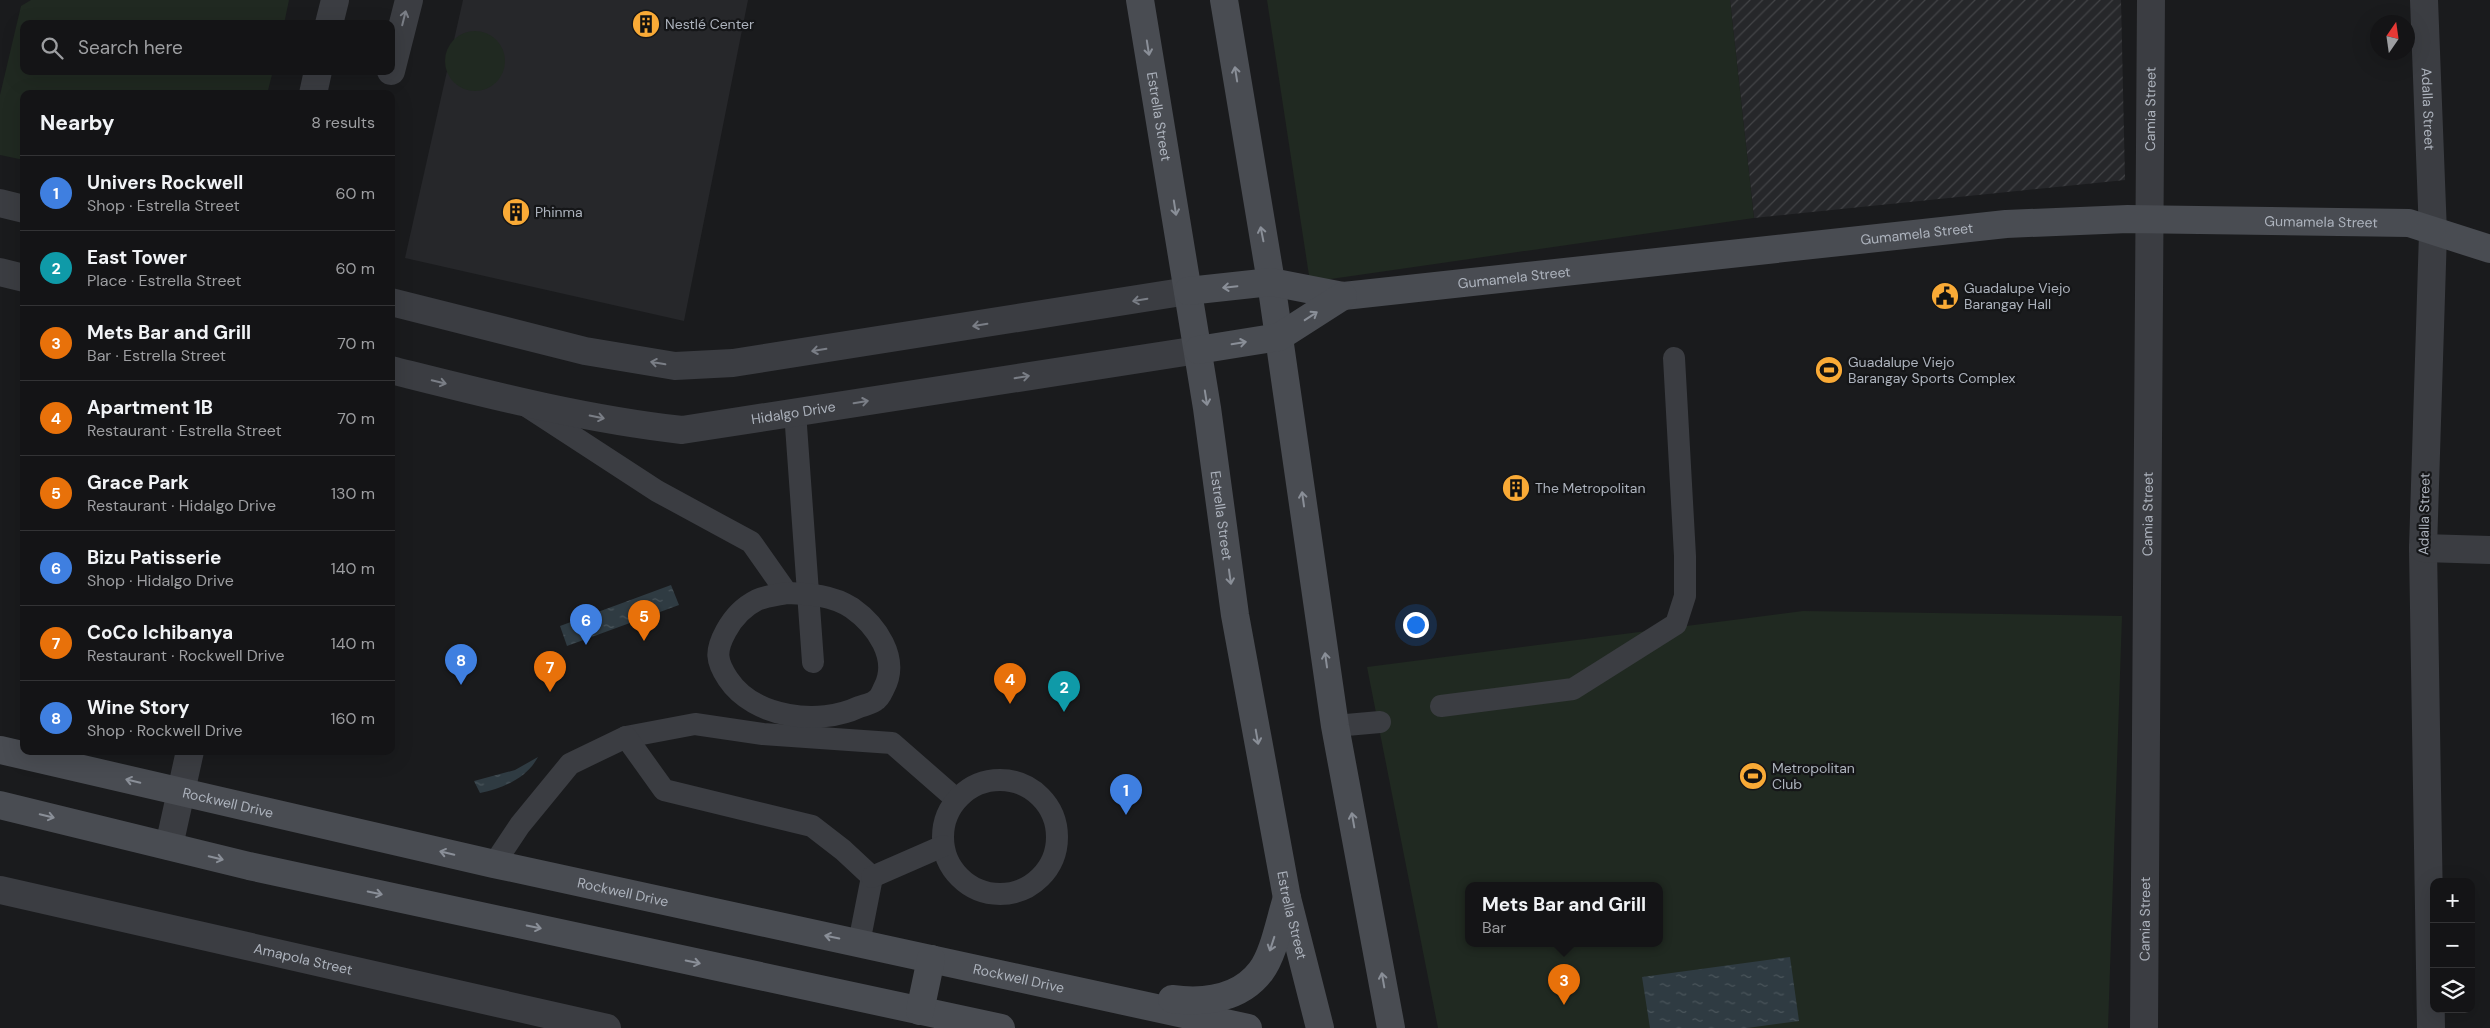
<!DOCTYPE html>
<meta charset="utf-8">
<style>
body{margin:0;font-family:"DM Sans",sans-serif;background:#1d1d1f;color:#f1f3f6}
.controls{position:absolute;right:15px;bottom:15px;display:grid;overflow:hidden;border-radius:10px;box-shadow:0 5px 20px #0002}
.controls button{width:45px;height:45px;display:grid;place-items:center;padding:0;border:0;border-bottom:1px solid #333335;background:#141416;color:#f1f3f6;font:25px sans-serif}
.compass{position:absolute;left:2370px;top:15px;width:45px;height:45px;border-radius:50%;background:#141416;box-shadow:0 5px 20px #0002;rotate:13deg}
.you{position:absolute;left:1415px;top:624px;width:18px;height:18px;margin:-12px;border:4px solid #fff;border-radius:50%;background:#1a73e8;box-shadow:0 0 0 8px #1a73e833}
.badge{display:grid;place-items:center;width:32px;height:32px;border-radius:50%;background:#7c3aed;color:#fff;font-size:16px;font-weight:700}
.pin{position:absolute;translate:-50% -41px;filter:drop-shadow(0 1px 2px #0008)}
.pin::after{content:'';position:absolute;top:26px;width:18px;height:15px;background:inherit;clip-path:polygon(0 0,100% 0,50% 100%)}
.popup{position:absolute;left:1465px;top:882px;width:198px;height:65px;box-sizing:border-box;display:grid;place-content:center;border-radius:10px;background:#141416;filter:drop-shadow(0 1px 4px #0005);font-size:16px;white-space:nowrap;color:#9d9ea1}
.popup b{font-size:19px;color:#f1f3f6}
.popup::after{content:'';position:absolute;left:50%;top:100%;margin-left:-10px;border:10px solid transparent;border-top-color:#141416}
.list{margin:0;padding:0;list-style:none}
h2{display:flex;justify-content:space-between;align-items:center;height:65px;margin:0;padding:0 20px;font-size:21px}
h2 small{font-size:16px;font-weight:400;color:#9d9ea1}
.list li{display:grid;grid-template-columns:32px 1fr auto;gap:15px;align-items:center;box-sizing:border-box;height:75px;padding:0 20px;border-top:1px solid #333335}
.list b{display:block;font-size:19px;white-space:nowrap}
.list p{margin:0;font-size:16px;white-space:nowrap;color:#9d9ea1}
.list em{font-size:16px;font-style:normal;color:#9d9ea1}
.icon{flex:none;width:28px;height:28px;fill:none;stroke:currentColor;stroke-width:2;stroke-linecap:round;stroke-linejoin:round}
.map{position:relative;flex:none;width:2490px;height:1028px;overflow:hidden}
.search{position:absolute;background:#141416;box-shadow:0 5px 20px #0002;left:20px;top:20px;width:375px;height:55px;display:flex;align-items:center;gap:12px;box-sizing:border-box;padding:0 18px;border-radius:10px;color:#9d9ea1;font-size:19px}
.panel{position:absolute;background:#141416;box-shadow:0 5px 20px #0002;left:20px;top:90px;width:375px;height:665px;border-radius:10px}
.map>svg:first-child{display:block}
.built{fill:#26272a}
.industrial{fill:url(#industrial-furrows)}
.green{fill:#202921;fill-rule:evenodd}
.water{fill:url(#water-ripples)}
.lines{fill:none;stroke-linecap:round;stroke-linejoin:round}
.lane{stroke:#3b3d42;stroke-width:22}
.street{stroke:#3b3d42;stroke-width:28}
.secondary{stroke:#494c52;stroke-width:28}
.lane-bridge{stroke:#3b3d42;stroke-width:22}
.oneway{stroke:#7a7e86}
.oneway2{stroke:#8a8f98}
.labels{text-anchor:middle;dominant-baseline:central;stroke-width:4.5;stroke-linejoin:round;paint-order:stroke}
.poi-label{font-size:14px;fill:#adb3bd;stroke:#151618;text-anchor:start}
.street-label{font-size:14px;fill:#adb3bd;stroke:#151618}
</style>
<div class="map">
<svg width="2490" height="1028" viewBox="0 0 2490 1028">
<defs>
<pattern id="industrial-furrows" width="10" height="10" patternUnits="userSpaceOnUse" patternTransform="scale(1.25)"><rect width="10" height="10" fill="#26272a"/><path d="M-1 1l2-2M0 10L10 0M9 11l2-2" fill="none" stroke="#434447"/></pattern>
<pattern id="water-ripples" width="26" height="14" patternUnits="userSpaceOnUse" patternTransform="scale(1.25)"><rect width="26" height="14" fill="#2f3b42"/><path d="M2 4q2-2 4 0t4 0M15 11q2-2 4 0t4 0" fill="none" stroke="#4a555b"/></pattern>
</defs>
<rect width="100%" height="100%" fill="#1a1b1d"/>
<path class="built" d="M 463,0 L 748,0 L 684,321 L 405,258 Z"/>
<path class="industrial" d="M 1730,0 L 2121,0 L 2125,180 L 1754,218 Z"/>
<g class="green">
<path d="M 31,0 L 289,0 L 284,24 L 24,24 L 24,71 L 273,71 L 267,94 L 24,94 L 24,160 L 0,155 L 0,95 L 21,6 Z"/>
<path d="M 1267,0 L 1730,0 L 1754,218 L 1310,282 Z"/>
<circle cx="475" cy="61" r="30"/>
<path d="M 1803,611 L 2122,616 L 2108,1028 L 1438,1028 L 1367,667 ZM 1469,886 L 1659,886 L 1659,944 L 1469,944 Z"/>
</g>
<g class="water">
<path d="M 671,585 L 679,605 L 567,646 L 560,626 Z"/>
<path d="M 538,757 C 526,779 503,788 480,793 L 474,781 L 515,770 Z"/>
<path d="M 1790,957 L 1799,1021 L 1747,1028 L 1650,1028 L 1642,977 Z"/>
</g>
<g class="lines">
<g class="lane">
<path d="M 525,405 L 657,491 L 751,542 L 787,593"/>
<path d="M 795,412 L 813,662"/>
<path d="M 1441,706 L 1573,689 L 1676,624 L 1685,596 L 1685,556 L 1674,358"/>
<path d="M 1335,726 L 1380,722"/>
<path d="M 626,737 L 695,724 L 763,734 L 892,743 L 956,799"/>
<circle cx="1000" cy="837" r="57"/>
<path d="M 494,864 L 520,825 L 570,764 L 626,737 L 664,790 L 812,826 L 843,850 L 872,877 L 859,943"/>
<path d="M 872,877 L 943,846"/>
</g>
<g class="street">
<path id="s1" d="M 2424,0 L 2433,233 L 2423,548 L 2431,1028"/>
<path d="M 329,24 L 335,0"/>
<path d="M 391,71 L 409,0"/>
<path d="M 313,94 L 318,71"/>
<path d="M 0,203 L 24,209"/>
<path d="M 0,272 L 24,278"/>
<path d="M 391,302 L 585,351 L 675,366 L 733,363 L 1188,291"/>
<path id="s2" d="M 391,370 C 487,394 583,419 682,430 L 1198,350"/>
<path d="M 2423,548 L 2490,550"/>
<path d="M 169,846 L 190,751"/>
<path id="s3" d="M 0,890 L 607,1028"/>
<path id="s4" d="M 2144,1028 L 2151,0"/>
</g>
<g class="secondary">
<path id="s5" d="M 1140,0 L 1207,408 L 1235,615 L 1287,898 L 1320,1028"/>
<path d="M 1224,0 L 1271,282 L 1335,726 L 1391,1028"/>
<path id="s6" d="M 1188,291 L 1271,282 L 1343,296 L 1353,295 L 2006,224 L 2128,219 L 2409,223 L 2490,249"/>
<path d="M 1198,350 L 1279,337 L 1343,296"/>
<path id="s7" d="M 0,750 L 494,864 L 1248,1028"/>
<path d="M 0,805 L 249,866 L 1001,1028"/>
<path d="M 1172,999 C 1204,1003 1240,999 1261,971 C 1274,954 1280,919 1287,898"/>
<path d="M 920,1011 L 931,959"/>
</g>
<path class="lane-bridge" d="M 787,593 C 810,594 832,595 852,608 C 876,625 900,658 884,688 C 882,692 880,698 876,700 C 872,704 864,705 859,707 C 819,726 754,718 728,679 C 716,661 715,651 726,631 C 733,618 743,607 757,600 C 766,596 777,595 787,593 Z"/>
</g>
<defs><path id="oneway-shaft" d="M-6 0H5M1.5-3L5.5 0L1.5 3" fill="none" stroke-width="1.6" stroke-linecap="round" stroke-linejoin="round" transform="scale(1.25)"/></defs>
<g class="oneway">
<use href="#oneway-shaft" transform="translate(404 18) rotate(-76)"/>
<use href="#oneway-shaft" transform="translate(1140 300) rotate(170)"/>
<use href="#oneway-shaft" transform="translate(980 325) rotate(171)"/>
<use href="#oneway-shaft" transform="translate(819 350) rotate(171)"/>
<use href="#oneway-shaft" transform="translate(658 363) rotate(-170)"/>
<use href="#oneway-shaft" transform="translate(1022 377) rotate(-9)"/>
<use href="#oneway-shaft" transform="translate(439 382) rotate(14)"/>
<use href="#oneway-shaft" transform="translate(861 402) rotate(-9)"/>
<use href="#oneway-shaft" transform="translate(597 417) rotate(11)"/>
</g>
<g class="oneway2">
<use href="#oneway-shaft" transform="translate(1148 48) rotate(81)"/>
<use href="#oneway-shaft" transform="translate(1236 74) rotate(-99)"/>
<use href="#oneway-shaft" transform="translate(1175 208) rotate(81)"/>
<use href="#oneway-shaft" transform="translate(1262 234) rotate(-101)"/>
<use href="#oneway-shaft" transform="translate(1230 287) rotate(174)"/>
<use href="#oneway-shaft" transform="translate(1311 316) rotate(-33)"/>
<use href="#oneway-shaft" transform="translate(1239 343) rotate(-9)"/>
<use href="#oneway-shaft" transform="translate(1206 398) rotate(81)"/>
<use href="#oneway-shaft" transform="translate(1303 499) rotate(-98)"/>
<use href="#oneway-shaft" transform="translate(1230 577) rotate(82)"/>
<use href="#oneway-shaft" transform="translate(1326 660) rotate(-98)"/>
<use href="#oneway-shaft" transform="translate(1257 737) rotate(80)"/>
<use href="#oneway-shaft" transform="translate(133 781) rotate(-167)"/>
<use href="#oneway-shaft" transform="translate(47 816) rotate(14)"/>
<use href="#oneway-shaft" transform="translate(1353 820) rotate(-100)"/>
<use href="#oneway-shaft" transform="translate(447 853) rotate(-167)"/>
<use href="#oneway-shaft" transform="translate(216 858) rotate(14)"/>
<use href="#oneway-shaft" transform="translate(375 893) rotate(12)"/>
<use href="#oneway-shaft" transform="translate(534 927) rotate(12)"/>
<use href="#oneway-shaft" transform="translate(832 937) rotate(-168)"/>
<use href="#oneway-shaft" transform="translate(1272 944) rotate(108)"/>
<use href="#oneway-shaft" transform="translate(693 962) rotate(12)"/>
<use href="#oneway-shaft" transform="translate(1383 980) rotate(-100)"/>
</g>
<defs>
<symbol id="building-disc" viewBox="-11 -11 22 22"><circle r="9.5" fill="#f9aa36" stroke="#151618"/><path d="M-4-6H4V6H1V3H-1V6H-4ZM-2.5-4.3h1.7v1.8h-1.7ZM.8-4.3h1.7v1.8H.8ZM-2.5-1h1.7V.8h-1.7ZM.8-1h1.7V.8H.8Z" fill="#111"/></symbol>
<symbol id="civic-disc" viewBox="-11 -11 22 22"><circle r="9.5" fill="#f9aa36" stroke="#151618"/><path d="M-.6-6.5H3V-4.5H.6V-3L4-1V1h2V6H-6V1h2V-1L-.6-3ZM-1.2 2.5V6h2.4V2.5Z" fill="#111"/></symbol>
<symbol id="stadium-disc" viewBox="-11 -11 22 22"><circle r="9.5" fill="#f9aa36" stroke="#151618"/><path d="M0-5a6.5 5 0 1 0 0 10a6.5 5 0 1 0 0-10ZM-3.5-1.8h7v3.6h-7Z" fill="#111"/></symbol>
</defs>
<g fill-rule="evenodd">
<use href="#building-disc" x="630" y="8" width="32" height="32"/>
<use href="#building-disc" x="500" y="196" width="32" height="32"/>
<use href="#civic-disc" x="1929" y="280" width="32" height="32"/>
<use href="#stadium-disc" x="1813" y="354" width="32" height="32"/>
<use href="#building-disc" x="1500" y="472" width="32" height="32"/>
<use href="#stadium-disc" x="1737" y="760" width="32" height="32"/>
</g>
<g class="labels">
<g class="poi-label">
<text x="665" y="24">Nestlé Center</text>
<text x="535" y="212">Phinma</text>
<text x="1964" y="288">Guadalupe Viejo<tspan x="1964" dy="16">Barangay Hall</tspan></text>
<text x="1848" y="362">Guadalupe Viejo<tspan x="1848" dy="16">Barangay Sports Complex</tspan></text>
<text x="1535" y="488">The Metropolitan</text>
<text x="1772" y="768">Metropolitan<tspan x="1772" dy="16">Club</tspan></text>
</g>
<g class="street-label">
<text stroke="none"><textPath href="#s4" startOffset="919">Camia Street</textPath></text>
<text stroke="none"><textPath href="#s1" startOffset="109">Adalla Street</textPath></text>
<text stroke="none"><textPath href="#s5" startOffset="118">Estrella Street</textPath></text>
<text stroke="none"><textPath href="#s6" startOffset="1139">Gumamela Street</textPath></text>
<text stroke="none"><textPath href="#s6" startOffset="734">Gumamela Street</textPath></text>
<text stroke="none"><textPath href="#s6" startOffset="329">Gumamela Street</textPath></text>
<text stroke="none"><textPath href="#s2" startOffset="410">Hidalgo Drive</textPath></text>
<text stroke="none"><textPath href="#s4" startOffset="514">Camia Street</textPath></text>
<text transform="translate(2424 514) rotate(-89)">Adalla Street</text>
<text stroke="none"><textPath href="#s5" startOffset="522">Estrella Street</textPath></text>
<text stroke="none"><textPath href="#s7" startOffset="234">Rockwell Drive</textPath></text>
<text stroke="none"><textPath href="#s7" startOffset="639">Rockwell Drive</textPath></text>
<text stroke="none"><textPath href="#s5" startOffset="928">Estrella Street</textPath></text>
<text stroke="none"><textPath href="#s4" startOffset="109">Camia Street</textPath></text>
<text stroke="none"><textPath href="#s3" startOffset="311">Amapola Street</textPath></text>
<text stroke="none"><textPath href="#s7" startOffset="1044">Rockwell Drive</textPath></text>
</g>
</g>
</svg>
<div class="controls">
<button>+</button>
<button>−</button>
<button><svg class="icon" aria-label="layers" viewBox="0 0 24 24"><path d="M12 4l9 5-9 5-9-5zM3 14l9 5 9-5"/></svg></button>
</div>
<svg class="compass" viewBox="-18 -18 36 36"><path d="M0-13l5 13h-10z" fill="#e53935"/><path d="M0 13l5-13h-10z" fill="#9d9ea1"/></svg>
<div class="you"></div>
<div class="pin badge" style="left:1126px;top:815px;background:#3f7fe0">1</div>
<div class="pin badge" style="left:1064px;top:712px;background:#0f9aa8">2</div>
<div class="pin badge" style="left:1564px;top:1005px;background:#e8710a">3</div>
<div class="popup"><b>Mets Bar and Grill</b>Bar</div>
<div class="pin badge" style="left:1010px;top:704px;background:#e8710a">4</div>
<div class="pin badge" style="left:644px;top:641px;background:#e8710a">5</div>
<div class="pin badge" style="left:586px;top:645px;background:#3f7fe0">6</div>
<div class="pin badge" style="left:550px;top:692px;background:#e8710a">7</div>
<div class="pin badge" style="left:461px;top:685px;background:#3f7fe0">8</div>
<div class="search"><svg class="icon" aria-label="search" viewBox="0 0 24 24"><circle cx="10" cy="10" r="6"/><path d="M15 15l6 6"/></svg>Search here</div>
<section class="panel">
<h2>Nearby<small>8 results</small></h2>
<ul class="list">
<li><span class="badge" style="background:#3f7fe0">1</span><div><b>Univers Rockwell</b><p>Shop · Estrella Street</p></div><em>60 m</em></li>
<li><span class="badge" style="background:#0f9aa8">2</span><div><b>East Tower</b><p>Place · Estrella Street</p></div><em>60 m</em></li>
<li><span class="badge" style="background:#e8710a">3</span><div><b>Mets Bar and Grill</b><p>Bar · Estrella Street</p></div><em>70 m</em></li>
<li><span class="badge" style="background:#e8710a">4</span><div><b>Apartment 1B</b><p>Restaurant · Estrella Street</p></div><em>70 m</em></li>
<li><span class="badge" style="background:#e8710a">5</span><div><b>Grace Park</b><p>Restaurant · Hidalgo Drive</p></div><em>130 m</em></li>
<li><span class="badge" style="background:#3f7fe0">6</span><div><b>Bizu Patisserie</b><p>Shop · Hidalgo Drive</p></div><em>140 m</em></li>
<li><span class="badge" style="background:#e8710a">7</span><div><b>CoCo Ichibanya</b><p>Restaurant · Rockwell Drive</p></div><em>140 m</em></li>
<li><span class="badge" style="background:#3f7fe0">8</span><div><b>Wine Story</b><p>Shop · Rockwell Drive</p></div><em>160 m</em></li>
</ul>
</section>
</div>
